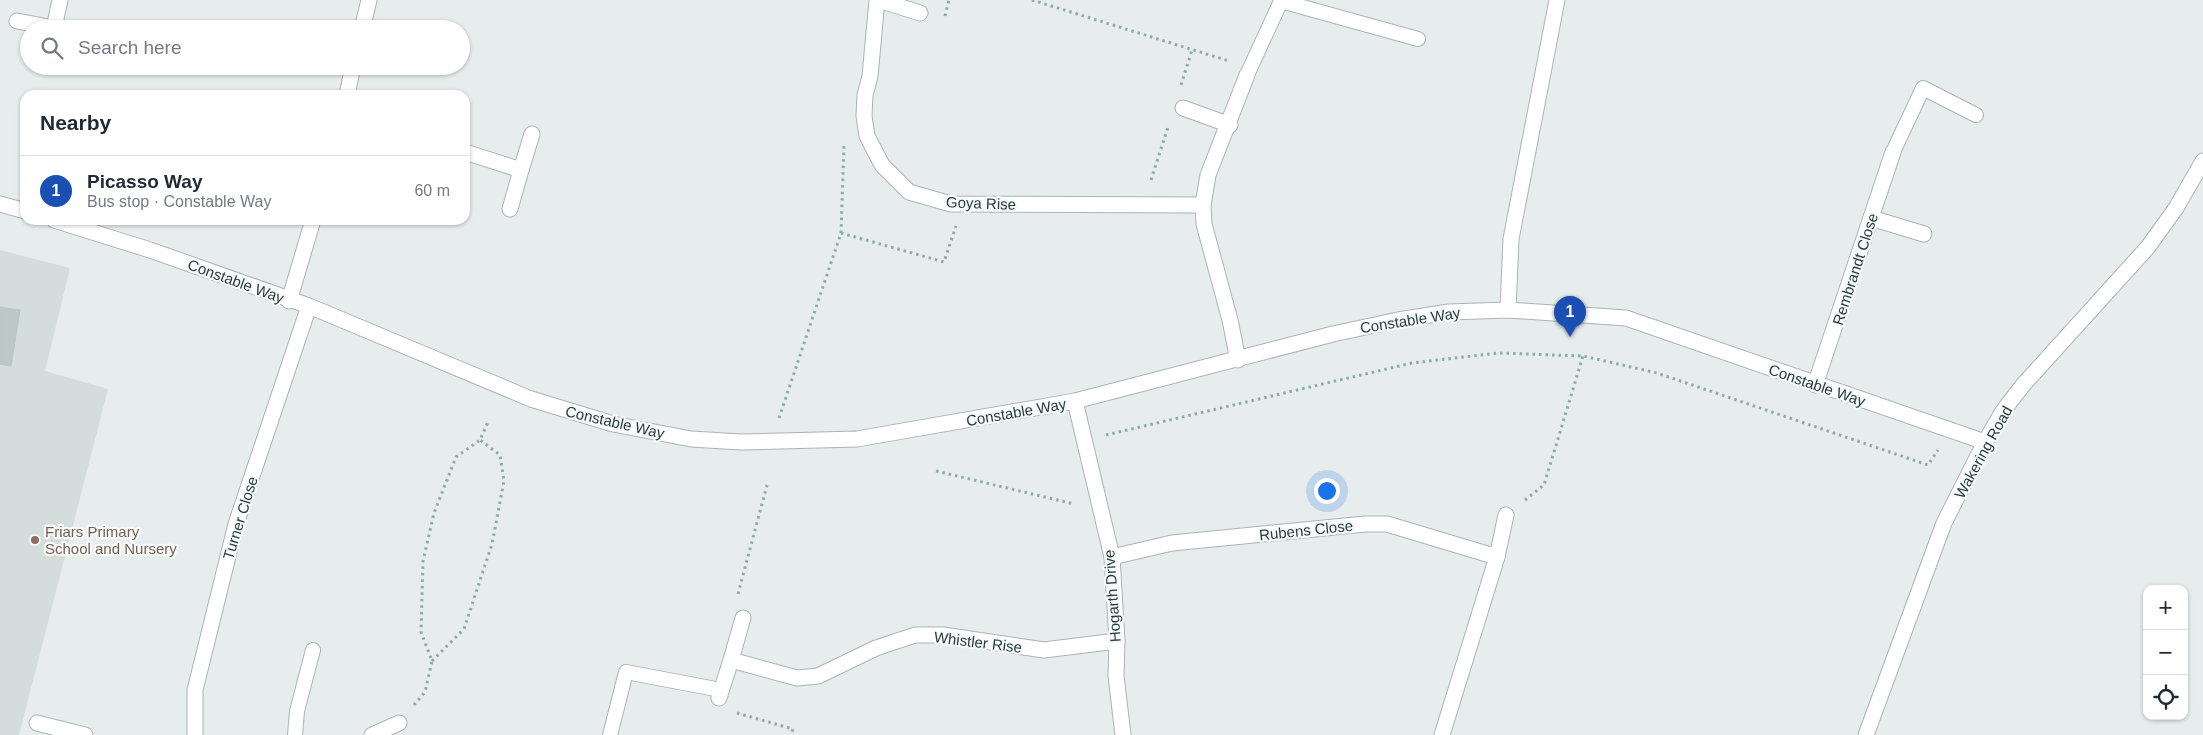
<!DOCTYPE html>
<meta charset="utf-8">
<style>
body{margin:0;font-family:Arial,sans-serif;background:#f6f6f7;color:#1f2937}
.controls{position:absolute;right:15px;bottom:15px;display:grid;overflow:hidden;border-radius:10px;box-shadow:0 1px 4px #0004}
.controls button{width:45px;height:45px;display:grid;place-items:center;padding:0;border:0;border-bottom:1px solid #e0e1e3;background:#fff;color:#1f2937;font:25px sans-serif}
.you{position:absolute;left:1326px;top:490px;width:18px;height:18px;margin:-12px;border:4px solid #fff;border-radius:50%;background:#1a73e8;box-shadow:0 0 0 8px #1a73e833}
.badge{display:grid;place-items:center;width:32px;height:32px;border-radius:50%;background:#0b8043;color:#fff;font-size:16px;font-weight:700}
.pin{position:absolute;translate:-50% -41px;filter:drop-shadow(0 1px 2px #0008)}
.pin::after{content:'';position:absolute;top:26px;width:18px;height:15px;background:inherit;clip-path:polygon(0 0,100% 0,50% 100%)}
.list{margin:0;padding:0;list-style:none}
h2{display:flex;justify-content:space-between;align-items:center;height:65px;margin:0;padding:0 20px;font-size:21px}
h2 small{font-size:16px;font-weight:400;color:#747a83}
.list li{display:grid;grid-template-columns:32px 1fr auto;gap:15px;align-items:center;box-sizing:border-box;height:70px;padding:0 20px;border-top:1px solid #e0e1e3}
.list b{display:block;font-size:19px;white-space:nowrap}
.list p{margin:0;font-size:16px;white-space:nowrap;color:#747a83}
.list em{font-size:16px;font-style:normal;color:#747a83}
.icon{flex:none;width:28px;height:28px;fill:none;stroke:currentColor;stroke-width:2;stroke-linecap:round;stroke-linejoin:round}
.map{position:relative;flex:none;width:2203px;height:735px;overflow:hidden}
.search{position:absolute;background:#fff;box-shadow:0 1px 4px #0004;left:20px;top:20px;width:450px;height:55px;display:flex;align-items:center;gap:12px;box-sizing:border-box;padding:0 18px;border-radius:28px;color:#747a83;font-size:19px}
.panel{position:absolute;background:#fff;box-shadow:0 1px 4px #0004;left:20px;top:90px;width:450px;height:135px;border-radius:15px}
.map>svg:first-child{display:block}
.built{fill:#d4dddb}
.building{fill:#bcc8c5;stroke:#b9c6c4}
.lines{fill:none;stroke-linecap:round;stroke-linejoin:round}
.service-casing{stroke:#a9b5b4;stroke-width:16}
.minor-casing{stroke:#a9b5b4;stroke-width:17}
.tertiary-casing{stroke:#a9b5b4;stroke-width:17}
.path{stroke:#8badaa;stroke-width:3;stroke-dasharray:2.5 4;stroke-linecap:butt}
.service{stroke:#fff;stroke-width:14}
.minor{stroke:#fff;stroke-width:15}
.tertiary{stroke:#fff;stroke-width:15}
.education-dot{fill:#8d6e63;stroke:#f6faf9;stroke-width:2}
.labels{text-anchor:middle;dominant-baseline:central;stroke-width:4.5;stroke-linejoin:round;paint-order:stroke}
.street-label{font-size:15px;fill:#273d3c;stroke:#f6faf9}
.education-label{font-size:15px;fill:#785e54;stroke:#f6faf9;text-anchor:start}
</style>
<div class="map">
<svg width="2203" height="735" viewBox="0 0 2203 735">
<rect width="100%" height="100%" fill="#e6edec"/>
<path class="built" d="M 0,250 L 70,268 L 45,371 L 108,389 L 19,735 L 0,735 Z"/>
<path class="building" d="M 0,307 L 20,310 L 11,366 L 0,364 Z"/>
<g class="lines">
<defs>
<g id="service">
<path d="M 1247,75 L 1281,1 L 1418,39"/>
<path d="M 1893,152 L 1923,88 L 1976,115"/>
<path d="M 295,735 L 297,711 L 313,650"/>
<path d="M 610,735 L 626,672 L 721,690"/>
</g>
<g id="minor">
<path d="M 877,0 L 870,76 L 865,95 L 864,116 L 867,136 L 882,165 L 909,192 L 951,204 L 1203,205 L 1204,224 L 1230,320 L 1238,360"/>
<path d="M 879,0 L 920,13"/>
<path d="M 17,21 L 54,28 L 60,0"/>
<path d="M 362,29 L 369,0"/>
<path d="M 347,95 L 353,66"/>
<path d="M 1183,108 L 1230,125"/>
<path d="M 465,152 L 521,170 L 532,134"/>
<path d="M 0,204 L 25,211"/>
<path d="M 1203,205 L 1208,175 L 1247,75"/>
<path d="M 510,209 L 521,170"/>
<path d="M 1871,218 L 1924,234"/>
<path d="M 54,220 L 150,250 L 309,306 L 531,399 L 613,424 L 691,439 L 741,442 L 857,439 L 1075,401 L 1333,334 L 1398,320 L 1449,312 L 1508,310 L 1626,318 L 1985,442"/>
<path d="M 289,301 L 313,220"/>
<path d="M 1508,310 L 1511,239 L 1557,0"/>
<path d="M 1815,385 L 1893,152"/>
<path d="M 1075,401 L 1112,557 L 1117,641 L 1116,676 L 1123,735"/>
<path d="M 1112,557 L 1172,543 L 1365,524 L 1387,524 L 1497,557 L 1442,735"/>
<path d="M 1497,557 L 1506,515"/>
<path d="M 731,660 L 743,618"/>
<path d="M 719,698 L 731,660 L 797,678 L 818,676 L 876,648 L 915,635 L 943,635 L 1044,650 L 1117,641"/>
<path d="M 37,723 L 85,735"/>
<path d="M 195,735 L 195,690 L 236,524 L 309,306"/>
<path d="M 372,735 L 399,723"/>
</g>
<path id="tertiary" d="M 1866,735 L 1944,523 L 1985,442 L 2003,411 L 2023,385 L 2148,247 L 2176,208 L 2203,161"/>
</defs>
<use href="#service" class="service-casing"/>
<use href="#minor" class="minor-casing"/>
<use href="#tertiary" class="tertiary-casing"/>
<g class="path">
<path d="M 1032,0 L 1229,61"/>
<path d="M 945,16 L 949,0"/>
<path d="M 1181,85 L 1192,50"/>
<path d="M 1151,180 L 1168,127"/>
<path d="M 841,233 L 944,262 L 956,226"/>
<path d="M 779,418 L 841,233 L 844,146"/>
<path d="M 1106,435 L 1412,363 L 1499,353 L 1583,356 L 1657,373 L 1928,465 L 1938,450"/>
<path d="M 936,471 L 1074,504"/>
<path d="M 1525,500 L 1544,485 L 1583,356"/>
<path d="M 738,594 L 767,485"/>
<path d="M 432,661 L 464,629 L 492,544 L 504,481 L 500,455 L 480,440"/>
<path d="M 414,705 L 425,692 L 432,661 L 421,632 L 423,561 L 434,513 L 456,457 L 480,440 L 488,422"/>
<path d="M 737,713 L 793,729 L 791,735"/>
</g>
<use href="#service" class="service"/>
<use href="#minor" class="minor"/>
<use href="#tertiary" class="tertiary"/>
</g>
<circle class="education-dot" cx="35" cy="540" r="5"/>
<g class="labels">
<g class="street-label">
<text transform="translate(981 203) rotate(2)">Goya Rise</text>
<text transform="translate(1855 269) rotate(-72)">Rembrandt Close</text>
<text transform="translate(236 281) rotate(20)">Constable Way</text>
<text transform="translate(1410 320) rotate(-9)">Constable Way</text>
<text transform="translate(1817 385) rotate(19)">Constable Way</text>
<text transform="translate(1016 412) rotate(-10)">Constable Way</text>
<text transform="translate(615 422) rotate(13)">Constable Way</text>
<text transform="translate(1983 452) rotate(-61)">Wakering Road</text>
<text transform="translate(240 518) rotate(-73)">Turner Close</text>
<text transform="translate(1306 530) rotate(-6)">Rubens Close</text>
<text transform="translate(1112 596) rotate(-94)">Hogarth Drive</text>
<text transform="translate(978 642) rotate(7)">Whistler Rise</text>
</g>
<g class="education-label">
<text x="45" y="531">Friars Primary<tspan x="45" dy="17">School and Nursery</tspan></text>
</g>
</g>
</svg>
<div class="controls">
<button>+</button>
<button>−</button>
<button><svg class="icon" aria-label="locate" viewBox="0 0 24 24"><circle cx="12" cy="12" r="6"/><path d="M12 2v4M12 18v4M2 12h4M18 12h4"/></svg></button>
</div>
<div class="you"></div>
<div class="pin badge" style="left:1570px;top:337px;background:#1a4fb4">1</div>
<div class="search"><svg class="icon" aria-label="search" viewBox="0 0 24 24"><circle cx="10" cy="10" r="6"/><path d="M15 15l6 6"/></svg>Search here</div>
<section class="panel">
<h2>Nearby<small></small></h2>
<ul class="list">
<li><span class="badge" style="background:#1a4fb4">1</span><div><b>Picasso Way</b><p>Bus stop · Constable Way</p></div><em>60 m</em></li>
</ul>
</section>
</div>
